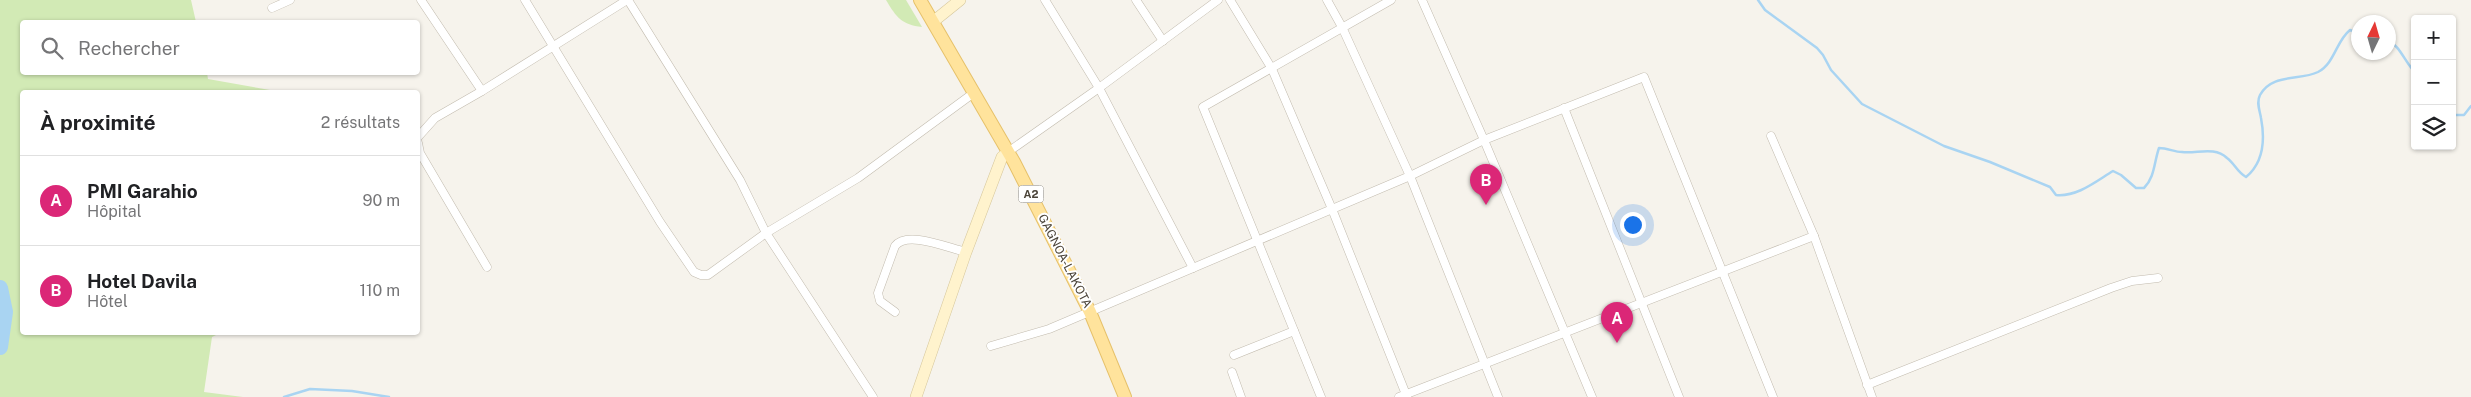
<!DOCTYPE html>
<html lang="fr">
<meta charset="utf-8">
<style>
body{margin:0;font-family:"Public Sans",sans-serif;background:#f2f2f2;color:#202124}
.controls{position:absolute;right:15px;top:15px;display:grid;overflow:hidden;border-radius:5px;box-shadow:0 1px 4px #0004}
.controls button{width:45px;height:45px;display:grid;place-items:center;padding:0;border:0;border-bottom:1px solid #e0e0e0;background:#fff;color:#202124;font:25px sans-serif}
.compass{position:absolute;left:2351px;top:15px;width:45px;height:45px;border-radius:50%;background:#fff;box-shadow:0 1px 4px #0004;rotate:5deg}
.you{position:absolute;left:1632px;top:224px;width:18px;height:18px;margin:-12px;border:4px solid #fff;border-radius:50%;background:#1a73e8;box-shadow:0 0 0 8px #1a73e833}
.badge{display:grid;place-items:center;width:32px;height:32px;border-radius:50%;background:#db2777;color:#fff;font-size:16px;font-weight:700}
.pin{position:absolute;translate:-50% -41px;filter:drop-shadow(0 1px 2px #0008)}
.pin::after{content:'';position:absolute;top:26px;width:18px;height:15px;background:inherit;clip-path:polygon(0 0,100% 0,50% 100%)}
.list{margin:0;padding:0;list-style:none}
h2{display:flex;justify-content:space-between;align-items:center;height:65px;margin:0;padding:0 20px;font-size:21px}
h2 small{font-size:16px;font-weight:400;color:#757577}
.list li{display:grid;grid-template-columns:32px 1fr auto;gap:15px;align-items:center;box-sizing:border-box;height:90px;padding:0 20px;border-top:1px solid #e0e0e0}
.list b{display:block;font-size:19px;white-space:nowrap}
.list p{margin:0;font-size:16px;white-space:nowrap;color:#757577}
.list em{font-size:16px;font-style:normal;color:#757577}
.icon{flex:none;width:28px;height:28px;fill:none;stroke:currentColor;stroke-width:2;stroke-linecap:round;stroke-linejoin:round}
.map{position:relative;flex:none;width:2471px;height:397px;overflow:hidden}
.search{position:absolute;background:#fff;box-shadow:0 1px 4px #0004;left:20px;top:20px;width:400px;height:55px;display:flex;align-items:center;gap:12px;box-sizing:border-box;padding:0 18px;border-radius:5px;color:#757577;font-size:19px}
.panel{position:absolute;background:#fff;box-shadow:0 1px 4px #0004;left:20px;top:90px;width:400px;height:245px;border-radius:5px}
.map>svg:first-child{display:block}
.green{fill:#d2eab5}
.lines{fill:none;stroke-linecap:round;stroke-linejoin:round}
.stream{stroke:#a9d4f2;stroke-width:2.5}
.river{stroke:#a9d4f2;stroke-width:16}
.street-casing{stroke:#c2bbae;stroke-width:9}
.secondary-casing{stroke:#d6c79b;stroke-width:12}
.primary-casing{stroke:#e6c16a;stroke-width:14}
.street{stroke:#fff;stroke-width:8}
.secondary{stroke:#fff3cd;stroke-width:11}
.primary{stroke:#ffe39c;stroke-width:12}
.labels{text-anchor:middle;dominant-baseline:central;stroke-width:4;stroke-linejoin:round;paint-order:stroke}
.shield{fill:#fff;stroke:#817c74;stroke-width:1}
.shield-label{font-size:11px;font-weight:bold;fill:#4b4439}
.street-label{font-size:12px;fill:#4b4439;stroke:#fff}
</style>
<div class="map">
<svg width="2471" height="397" viewBox="0 0 2471 397">
<rect width="100%" height="100%" fill="#f6f3ec"/>
<g class="green">
<path d="M 0,0 L 191,0 L 196,22 L 22,22 L 22,72 L 207,73 L 208,79 L 270,90 L 270,92 L 22,92 L 22,332 L 220,333 L 212,337 L 204,392 L 243,397 L 0,397 Z"/>
<path d="M 886,0 L 906,0 L 922,27 C 902,25 896,17 886,0 Z"/>
</g>
<g class="lines">
<g class="stream">
<path d="M 1758,0 L 1765,10 L 1817,48 L 1823,55 L 1831,70 L 1862,104 L 1944,146 L 1990,162 L 2050,187 L 2056,195 C 2077,197 2095,182 2113,171 L 2121,175 L 2136,188 L 2144,188 C 2155,177 2154,162 2159,148 C 2168,148 2174,152 2182,152 C 2197,154 2214,146 2227,158 C 2235,164 2237,172 2246,177 C 2264,162 2265,139 2261,118 C 2260,111 2256,103 2260,95 C 2272,73 2300,81 2318,72 C 2335,63 2336,41 2350,30 L 2358,33"/>
<path d="M 2388,42 C 2399,43 2405,63 2415,72"/>
<path d="M 2452,115 L 2464,115 L 2471,106"/>
<path d="M 284,397 L 310,389 L 352,391 L 389,397"/>
</g>
<path class="river" d="M 0,288 L 5,312 L 0,347"/>
<defs>
<g id="street">
<path d="M 421,0 L 482,91"/>
<path d="M 525,0 L 660,222 L 694,272 L 701,275 L 708,275 L 766,233 L 858,178 L 975,92"/>
<path d="M 628,0 L 740,180 L 766,233 L 873,397"/>
<path d="M 1045,0 L 1099,88 L 1193,268"/>
<path d="M 1136,0 L 1163,41"/>
<path d="M 1230,0 L 1272,69 L 1332,209 L 1407,397"/>
<path d="M 1327,0 L 1342,27 L 1410,176 L 1498,397"/>
<path d="M 1422,0 L 1484,140 L 1592,397"/>
<path d="M 272,8 L 290,0"/>
<path d="M 1564,108 L 1679,397"/>
<path d="M 1771,136 L 1814,236 L 1872,397"/>
<path d="M 418,137 L 435,118 L 482,91 L 627,0"/>
<path d="M 418,143 L 420,153 L 487,267"/>
<path d="M 1008,152 L 1099,88 L 1218,0"/>
<path d="M 895,312 L 880,301 L 878,293 L 895,246 C 907,230 948,248 966,252"/>
<path d="M 991,346 L 1049,329 L 1410,176 L 1484,140 L 1644,77 L 1773,397"/>
<path d="M 1234,355 L 1294,331"/>
<path d="M 1232,372 L 1241,397"/>
<path d="M 1867,385 L 2111,288 L 2132,281 L 2158,278"/>
<path d="M 1321,397 L 1203,107 L 1391,0"/>
<path d="M 1399,397 L 1814,236"/>
</g>
<g id="secondary">
<path d="M 934,21 L 960,0"/>
<path d="M 916,397 L 966,252 L 1002,157 L 1008,152"/>
</g>
<path id="primary" d="M 920,0 L 1014,162 L 1090,312 L 1125,397"/>
</defs>
<use href="#street" class="street-casing"/>
<use href="#secondary" class="secondary-casing"/>
<use href="#primary" class="primary-casing"/>
<use href="#street" class="street"/>
<use href="#secondary" class="secondary"/>
<use href="#primary" class="primary"/>
</g>
<g class="labels">
<rect class="shield" x="1018.5" y="185.5" width="25" height="17" rx="4"/>
<g class="shield-label">
<text x="1031" y="194">A2</text>
</g>
<g class="street-label">
<text transform="translate(1065 261) rotate(63)">GAGNOA-LAKOTA</text>
</g>
</g>
</svg>
<div class="controls">
<button>+</button>
<button>−</button>
<button><svg class="icon" aria-label="layers" viewBox="0 0 24 24"><path d="M12 4l9 5-9 5-9-5zM3 14l9 5 9-5"/></svg></button>
</div>
<svg class="compass" viewBox="-18 -18 36 36"><path d="M0-13l5 13h-10z" fill="#e53935"/><path d="M0 13l5-13h-10z" fill="#757577"/></svg>
<div class="you"></div>
<div class="pin badge" style="left:1617px;top:343px">A</div>
<div class="pin badge" style="left:1486px;top:205px">B</div>
<div class="search"><svg class="icon" aria-label="search" viewBox="0 0 24 24"><circle cx="10" cy="10" r="6"/><path d="M15 15l6 6"/></svg>Rechercher</div>
<section class="panel">
<h2>À proximité<small>2 résultats</small></h2>
<ul class="list">
<li><span class="badge">A</span><div><b>PMI Garahio</b><p>Hôpital</p></div><em>90 m</em></li>
<li><span class="badge">B</span><div><b>Hotel Davila</b><p>Hôtel</p></div><em>110 m</em></li>
</ul>
</section>
</div>
